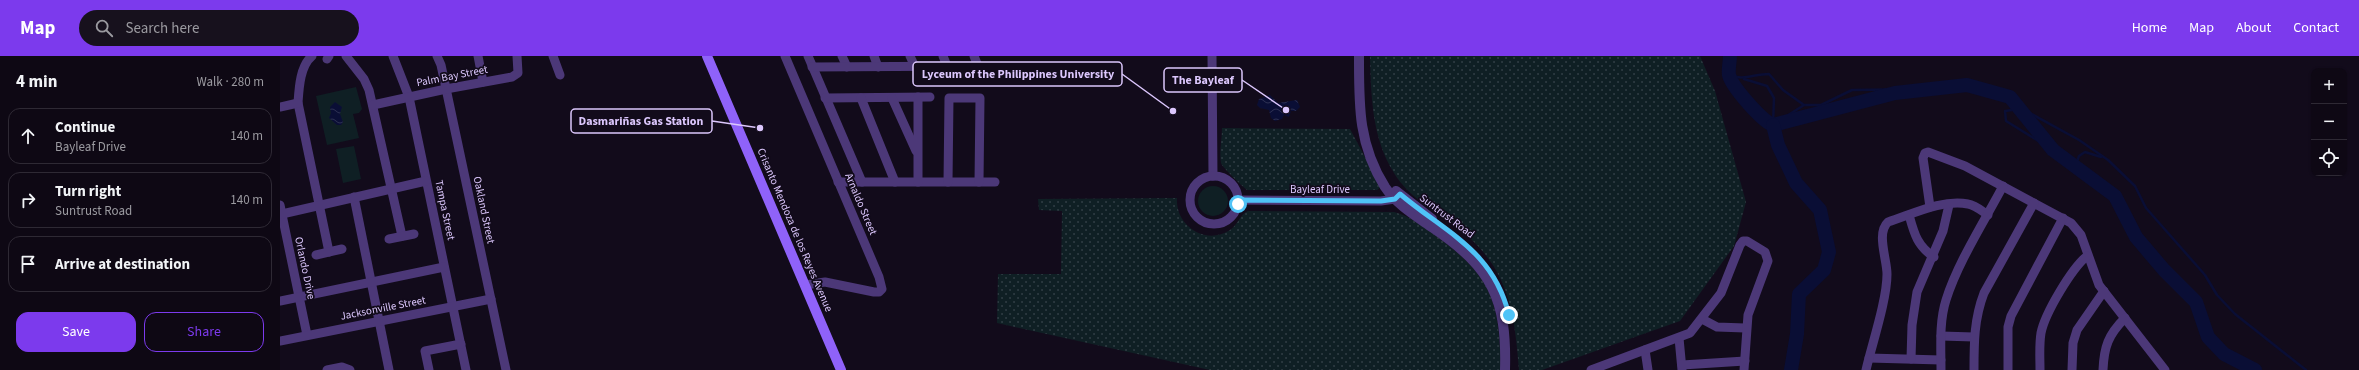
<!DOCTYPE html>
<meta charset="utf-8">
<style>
body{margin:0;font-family:"Source Sans 3",sans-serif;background:#17111d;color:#f1f3f6}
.controls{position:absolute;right:12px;top:12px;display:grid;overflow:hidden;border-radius:8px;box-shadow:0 1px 3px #0004}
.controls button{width:36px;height:36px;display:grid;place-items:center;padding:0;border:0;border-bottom:1px solid #2e2934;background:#0e0814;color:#f1f3f6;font:20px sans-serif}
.stop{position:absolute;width:12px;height:12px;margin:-9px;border:3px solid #4fc3f7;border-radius:50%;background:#fff}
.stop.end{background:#4fc3f7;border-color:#fff;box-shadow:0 1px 4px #0008}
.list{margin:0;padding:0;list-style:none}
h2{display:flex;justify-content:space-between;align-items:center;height:52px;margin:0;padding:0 16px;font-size:17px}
h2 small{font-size:13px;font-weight:400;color:#9b9aa0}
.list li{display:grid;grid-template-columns:26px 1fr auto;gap:12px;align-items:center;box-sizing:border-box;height:56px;margin:0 8px 8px;padding:0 8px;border:1px solid #2e2934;border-radius:12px}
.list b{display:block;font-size:15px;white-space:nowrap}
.list p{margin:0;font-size:13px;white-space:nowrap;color:#9b9aa0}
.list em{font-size:13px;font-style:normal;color:#9b9aa0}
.actions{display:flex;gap:8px;padding:12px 16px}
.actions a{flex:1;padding:9px 0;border:1px solid #7c3aed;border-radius:12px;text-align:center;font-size:14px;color:#7c3aed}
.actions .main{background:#7c3aed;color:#fff}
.icon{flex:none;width:22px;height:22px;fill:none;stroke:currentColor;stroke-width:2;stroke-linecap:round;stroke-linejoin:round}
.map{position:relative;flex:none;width:2079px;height:314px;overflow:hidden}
header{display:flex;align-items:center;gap:24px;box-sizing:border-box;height:56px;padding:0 20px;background:#7c3aed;color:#fff}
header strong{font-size:19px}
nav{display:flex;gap:22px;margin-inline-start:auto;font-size:14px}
.search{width:280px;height:36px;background:#17111d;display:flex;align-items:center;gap:10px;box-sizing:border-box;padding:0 14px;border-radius:22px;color:#9b9aa0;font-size:15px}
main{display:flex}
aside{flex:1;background:#0e0814}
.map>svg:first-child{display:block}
.grass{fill:url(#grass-dots)}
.garden{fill:#0f1f24}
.water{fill:url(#water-waves)}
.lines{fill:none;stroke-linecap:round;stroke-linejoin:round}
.stream{stroke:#0a0e35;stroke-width:2.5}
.river{stroke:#0a0e35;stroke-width:14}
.minor{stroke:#4c3878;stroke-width:9}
.tertiary{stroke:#4c3878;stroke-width:10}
.secondary{stroke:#8f62f9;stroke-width:10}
.route{stroke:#4fc3f7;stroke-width:5}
.labels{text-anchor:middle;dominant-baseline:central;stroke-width:3.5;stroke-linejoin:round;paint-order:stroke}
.street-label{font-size:11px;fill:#dcc7fd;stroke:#120b1b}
.leader{fill:none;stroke:#dcc7fd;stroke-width:1.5}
.callout-dot{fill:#dcc7fd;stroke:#120b1b;stroke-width:1.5}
.callout{fill:#120b1b;stroke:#dcc7fd;stroke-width:1.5}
.callout-label{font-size:12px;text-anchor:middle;font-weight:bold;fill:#dcc7fd}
</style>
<header>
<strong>Map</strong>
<div class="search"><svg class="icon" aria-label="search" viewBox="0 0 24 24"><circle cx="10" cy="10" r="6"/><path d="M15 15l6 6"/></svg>Search here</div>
<nav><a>Home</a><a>Map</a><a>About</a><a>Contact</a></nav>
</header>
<main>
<aside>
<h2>4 min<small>Walk · 280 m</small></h2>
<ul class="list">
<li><svg class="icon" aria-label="ahead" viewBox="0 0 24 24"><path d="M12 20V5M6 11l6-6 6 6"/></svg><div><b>Continue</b><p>Bayleaf Drive</p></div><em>140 m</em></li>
<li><svg class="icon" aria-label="right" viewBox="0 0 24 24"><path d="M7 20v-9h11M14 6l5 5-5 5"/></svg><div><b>Turn right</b><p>Suntrust Road</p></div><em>140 m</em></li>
<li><svg class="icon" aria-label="arrive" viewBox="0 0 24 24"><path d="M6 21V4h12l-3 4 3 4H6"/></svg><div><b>Arrive at destination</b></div></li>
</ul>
<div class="actions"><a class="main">Save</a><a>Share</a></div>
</aside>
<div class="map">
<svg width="2079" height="314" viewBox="0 0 2079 314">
<defs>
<pattern id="grass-dots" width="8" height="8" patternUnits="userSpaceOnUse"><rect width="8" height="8" fill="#0f1f24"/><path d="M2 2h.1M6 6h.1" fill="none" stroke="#313e45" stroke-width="1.8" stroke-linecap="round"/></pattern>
<pattern id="water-waves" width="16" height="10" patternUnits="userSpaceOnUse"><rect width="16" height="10" fill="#0a0e35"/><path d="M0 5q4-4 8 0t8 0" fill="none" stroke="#2d3053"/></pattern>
</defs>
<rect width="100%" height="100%" fill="#120b1b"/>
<g class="grass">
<path d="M 1090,0 L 1420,0 L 1435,35 L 1466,146 L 1454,190 L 1400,265 L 1262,314 L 1239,314 C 1234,249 1227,207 1171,167 C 1150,152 1128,140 1114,117 C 1092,82 1091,41 1090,0 Z"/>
<path d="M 942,72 L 1070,73 L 1101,131 L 1097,134 L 967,134 C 962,130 942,111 941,107 C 939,96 942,83 942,72 Z"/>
<path d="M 897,142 C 895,170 926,190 950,174 C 958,169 960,158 968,155 L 1114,156 C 1130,160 1142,170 1156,180 C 1213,221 1219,246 1221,314 L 930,314 L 717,267 L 718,218 L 781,218 L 782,155 L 759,154 L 758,143 Z"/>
</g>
<g class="garden">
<path d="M 76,31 L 82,53 L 79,57 L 73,58 L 79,82 L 47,89 L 36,40 Z"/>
<path d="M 74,90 L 81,123 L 63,127 L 56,93 Z"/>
<circle cx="933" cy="145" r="15"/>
</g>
<g class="water">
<path d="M 990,39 L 998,47 L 1017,44 L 1020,51 L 1016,55 L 1011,55 L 1009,61 L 1004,59 L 1002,63 L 995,65 L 991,62 L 989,54 L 980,52 L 977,49 L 979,43 Z"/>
<path d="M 55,46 L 62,51 L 60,58 L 63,66 L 61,69 L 57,69 L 49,62 L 51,57 L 50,51 Z"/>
</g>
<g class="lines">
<g class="stream">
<path d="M 1450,2 L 1450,0"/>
<path d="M 1449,19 C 1463,25 1474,18 1489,18 L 1503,34 L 1524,49 L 1541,49 L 1572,34 L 1651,33"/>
<path d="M 1464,23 L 1487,30 L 1494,42 L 1493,69"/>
<path d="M 1734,46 L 1732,54 L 1725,55 L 1726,65 L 1773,94"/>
<path d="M 1737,50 L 1799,84 L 1828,104 L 1855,130 L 1866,152 L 1925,219 L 1937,239 L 1955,258 L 2026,314"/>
<path d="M 1493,69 L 1524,49"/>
<path d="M 1784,103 L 1796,108 L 1799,100 L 1805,96 L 1821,101"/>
</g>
<g class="river">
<path d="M 1450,0 C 1450,6 1448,13 1449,19 C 1452,31 1482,65 1493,69 L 1615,37 L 1687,29 L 1730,41 L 1773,94 L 1835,140 L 1856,181 L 1884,214 L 1916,246 L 1928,281 L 1944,298 L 1975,314"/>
<path d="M 1493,69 L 1498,89 L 1516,127 L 1540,154 L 1549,196 L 1544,214 L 1519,238 L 1517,278 L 1511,314"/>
</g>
<g class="minor">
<path d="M 32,0 C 20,10 19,32 18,47 L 49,196"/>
<path d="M 66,0 L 84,23 L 89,34 L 122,180"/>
<path d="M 113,0 L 129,41 L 186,314"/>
<path d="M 157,0 L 161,9 L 226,314"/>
<path d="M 198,0 L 203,26"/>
<path d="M 273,0 L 280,19"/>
<path d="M 505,0 L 599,221 L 602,233 L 599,236 L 594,236 L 545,226 L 525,229"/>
<path d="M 528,0 L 582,126"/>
<path d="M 562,0 L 567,11"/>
<path d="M 594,0 L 598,11"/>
<path d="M 630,0 L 635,11"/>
<path d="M 663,0 L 667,10"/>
<path d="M 932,0 L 933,120"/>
<path d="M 47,3 L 49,0"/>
<path d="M 532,11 L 698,10 L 694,0"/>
<path d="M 545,42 L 650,41"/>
<path d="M 581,42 L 615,126"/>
<path d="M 612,42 L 636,95"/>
<path d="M 93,49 L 166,33 L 232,21 L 238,17 L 237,0"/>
<path d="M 0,51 L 18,47"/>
<circle cx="934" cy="144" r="24"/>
<path d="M 558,126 L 715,126"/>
<path d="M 638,126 L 638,41"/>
<path d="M 668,126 L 669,42 L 700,42 L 699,126"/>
<path d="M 74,141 L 109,314"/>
<path d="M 958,144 L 1101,145 L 1115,143 L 1119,139"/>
<path d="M 0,149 L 27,279"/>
<path d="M 1650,151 L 1643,102 L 1645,97 L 1648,96 L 1685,110 L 1791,167 L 1801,179 L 1819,229 L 1885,314"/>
<path d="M 2,158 L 146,125"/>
<path d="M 1629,159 C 1634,177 1637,190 1654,201"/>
<path d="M 109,183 L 134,178"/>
<path d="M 36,199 L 62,193"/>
<path d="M 0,245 L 164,211"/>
<path d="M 1422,263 L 1437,271 L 1465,272"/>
<path d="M 1661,280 L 1694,281"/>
<path d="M 1399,282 L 1402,314"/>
<path d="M 0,285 L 211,243"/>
<path d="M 1365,294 L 1368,314"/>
<path d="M 1589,302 L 1661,304"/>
<path d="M 1631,303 L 1632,269 L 1637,236 L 1663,175 L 1669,149"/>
<path d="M 1402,309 L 1465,305"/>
<path d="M 47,314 L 62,311 L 70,314"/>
<path d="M 149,314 L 145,295 L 181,288"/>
<path d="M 1311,314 L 1410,277 L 1441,237 L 1460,189 L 1463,185 L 1467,185 L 1485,196 L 1488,205 L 1468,259 L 1464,314"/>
<path d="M 1586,314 C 1592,288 1607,244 1607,218 C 1607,203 1596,177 1608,166 C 1633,158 1662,143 1688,148 C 1695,149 1702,155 1708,159"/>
<path d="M 1661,314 C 1661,291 1659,266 1666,244 C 1678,206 1704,166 1723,130"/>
<path d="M 1694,314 C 1694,287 1694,263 1704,237 L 1754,147"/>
<path d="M 1728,314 L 1728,271 L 1731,260 L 1783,162"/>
<path d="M 1760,314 C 1760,302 1759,289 1761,277 C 1765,257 1792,212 1807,200"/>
<path d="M 1792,314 L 1793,287 L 1797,274 L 1824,235"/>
<path d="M 1823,314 C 1824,291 1828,279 1845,262"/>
</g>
<g class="tertiary">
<path d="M 1079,0 C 1079,49 1078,88 1105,131 C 1117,149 1136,160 1153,172 C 1212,212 1227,243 1225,314"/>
<path d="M 1116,135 L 1152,163"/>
</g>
<path class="secondary" d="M 427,0 L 561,314"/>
</g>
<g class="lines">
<path class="route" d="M 958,148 L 958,144 L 1101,145 L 1115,143 L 1120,138 C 1166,177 1213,194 1229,259"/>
</g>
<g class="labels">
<g class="street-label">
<text transform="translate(172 20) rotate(-11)">Palm Bay Street</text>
<text x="1040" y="133">Bayleaf Drive</text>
<text transform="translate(581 148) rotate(67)">Arnaldo Street</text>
<text transform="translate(165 154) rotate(78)">Tampa Street</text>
<text transform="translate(204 154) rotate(78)">Oakland Street</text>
<text transform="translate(1167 160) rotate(37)">Suntrust Road</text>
<text transform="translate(515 174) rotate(67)">Crisanto Mendoza de los Reyes Avenue</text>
<text transform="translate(25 212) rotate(78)">Orlando Drive</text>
<text transform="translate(103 252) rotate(-11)">Jacksonville Street</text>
</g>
</g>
<path class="leader" d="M893 55L842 18M1006 54L962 24M480 72L432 65"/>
<g class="callout-dot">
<circle cx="893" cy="55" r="4"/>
<circle cx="1006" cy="54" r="4"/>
<circle cx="480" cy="72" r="4"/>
</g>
<g class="callout">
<rect x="633" y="6" width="209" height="24" rx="4"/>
<rect x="884" y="12" width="78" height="24" rx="4"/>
<rect x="291" y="53" width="141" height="24" rx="4"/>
</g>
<g class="callout-label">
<text x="738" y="22">Lyceum of the Philippines University</text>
<text x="923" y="28">The Bayleaf</text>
<text x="361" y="69">Dasmariñas Gas Station</text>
</g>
</svg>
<div class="controls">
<button>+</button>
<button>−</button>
<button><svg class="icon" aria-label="locate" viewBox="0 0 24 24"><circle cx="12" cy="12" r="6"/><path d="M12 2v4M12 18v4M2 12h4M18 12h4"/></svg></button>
</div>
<div class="stop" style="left:958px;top:148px"></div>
<div class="stop end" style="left:1229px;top:259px"></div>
</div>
</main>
